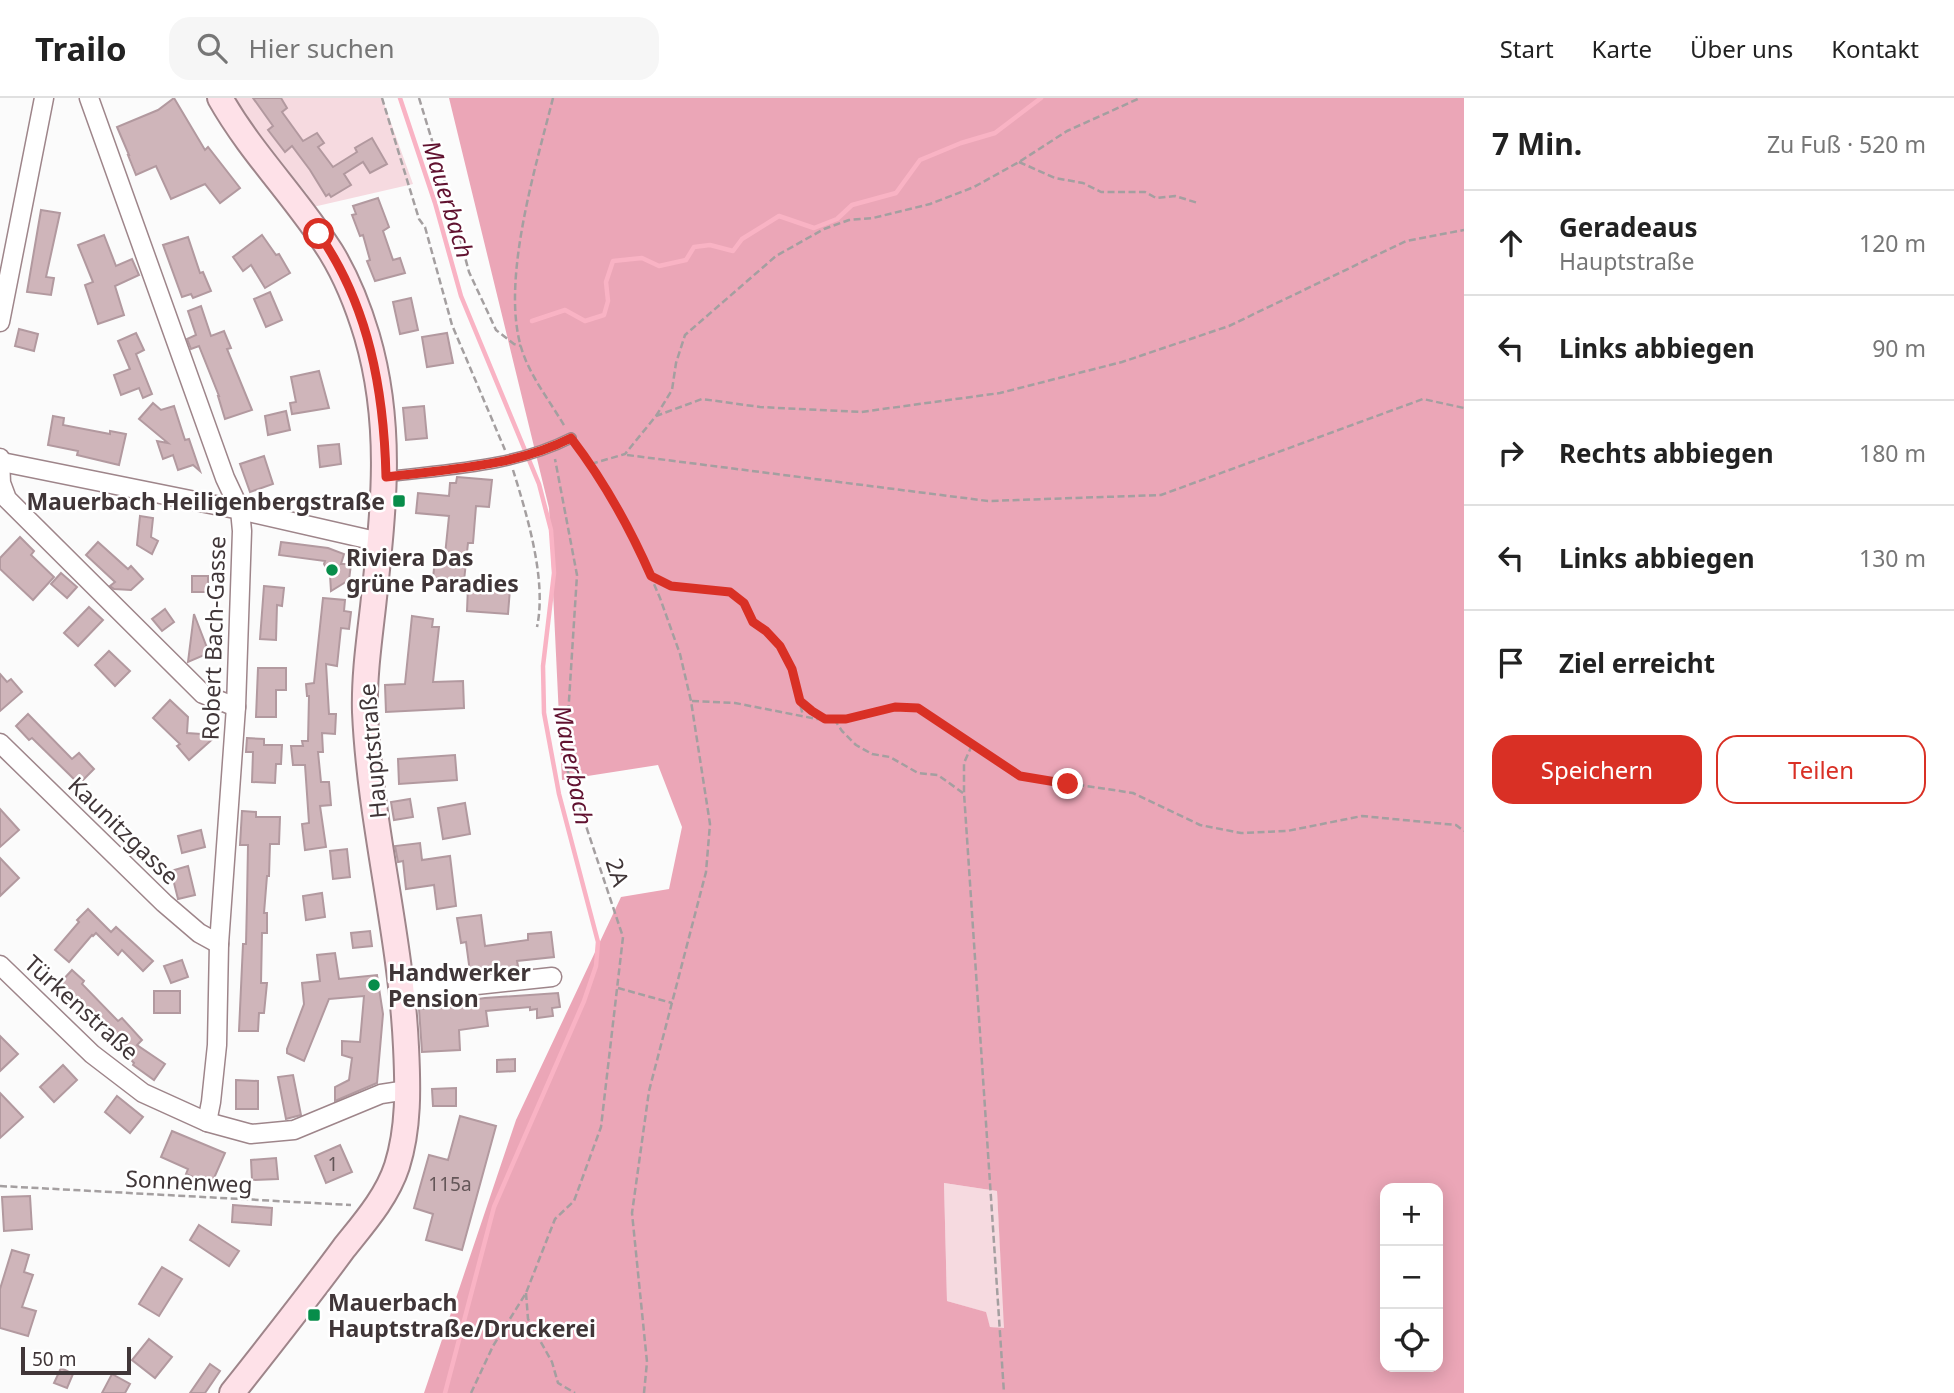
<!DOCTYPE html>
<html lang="de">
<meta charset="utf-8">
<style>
body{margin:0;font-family:"Noto Sans",sans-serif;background:#f6f6f6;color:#222}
.controls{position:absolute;right:21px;bottom:21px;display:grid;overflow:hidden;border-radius:14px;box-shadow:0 4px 18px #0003}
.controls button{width:63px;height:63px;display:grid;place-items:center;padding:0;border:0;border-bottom:2px solid #e0e0e0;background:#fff;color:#222;font:35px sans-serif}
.scale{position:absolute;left:21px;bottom:18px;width:110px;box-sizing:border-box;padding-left:7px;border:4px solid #403638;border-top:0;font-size:19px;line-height:24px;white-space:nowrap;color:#403638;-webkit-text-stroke:5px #fff;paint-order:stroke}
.stop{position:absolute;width:21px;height:21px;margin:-16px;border:5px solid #d93025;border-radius:50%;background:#fff}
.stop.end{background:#d93025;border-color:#fff;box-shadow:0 2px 7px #0008}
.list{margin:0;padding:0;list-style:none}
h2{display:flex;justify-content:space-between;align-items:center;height:91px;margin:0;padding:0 28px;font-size:30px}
h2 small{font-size:23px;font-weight:400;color:#767676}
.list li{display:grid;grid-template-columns:46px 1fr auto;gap:21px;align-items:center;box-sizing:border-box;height:105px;padding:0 28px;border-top:2px solid #e0e0e0}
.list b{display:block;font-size:26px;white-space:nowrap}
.list p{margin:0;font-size:23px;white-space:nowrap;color:#767676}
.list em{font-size:23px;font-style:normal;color:#767676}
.actions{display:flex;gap:14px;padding:21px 28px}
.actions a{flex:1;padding:16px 0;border:2px solid #d93025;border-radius:21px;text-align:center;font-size:24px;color:#d93025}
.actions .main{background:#d93025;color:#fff}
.icon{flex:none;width:38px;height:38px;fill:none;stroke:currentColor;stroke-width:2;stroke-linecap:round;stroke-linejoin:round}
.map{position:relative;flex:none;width:1464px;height:1295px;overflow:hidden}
header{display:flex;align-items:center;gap:42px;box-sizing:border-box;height:98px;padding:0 35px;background:#fff;border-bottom:2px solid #e0e0e0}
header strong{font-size:33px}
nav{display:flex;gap:38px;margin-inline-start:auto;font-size:24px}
.search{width:490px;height:63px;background:#f6f6f6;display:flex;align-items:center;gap:18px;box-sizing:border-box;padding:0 24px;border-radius:21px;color:#767676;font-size:26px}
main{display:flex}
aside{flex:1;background:#fff}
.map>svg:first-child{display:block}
.green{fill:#f6dae0}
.forest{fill:#eba6b7;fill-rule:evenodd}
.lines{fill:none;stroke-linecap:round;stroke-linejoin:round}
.stream{stroke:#f9b3c4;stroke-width:4.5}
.building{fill:#cfb5ba;stroke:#b2999f;stroke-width:2}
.lane-casing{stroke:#9e858a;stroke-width:12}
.street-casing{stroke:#9e858a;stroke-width:21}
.secondary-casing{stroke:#9e858a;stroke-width:28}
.path{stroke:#a49fa0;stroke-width:2.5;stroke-dasharray:7 3.5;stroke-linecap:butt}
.lane{stroke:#fff;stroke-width:9}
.street{stroke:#fff;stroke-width:18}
.secondary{stroke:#fee1e8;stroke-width:24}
.route{stroke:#d93025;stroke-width:9}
.poi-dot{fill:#078d4a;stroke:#fff;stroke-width:2.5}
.labels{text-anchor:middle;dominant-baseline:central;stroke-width:5;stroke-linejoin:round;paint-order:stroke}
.number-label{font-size:19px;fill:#645658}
.poi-label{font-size:23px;font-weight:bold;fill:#403638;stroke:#fff;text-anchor:start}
.street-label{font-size:23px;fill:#403638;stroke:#fff}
.water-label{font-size:24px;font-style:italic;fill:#611230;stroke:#fff}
</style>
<header>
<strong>Trailo</strong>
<div class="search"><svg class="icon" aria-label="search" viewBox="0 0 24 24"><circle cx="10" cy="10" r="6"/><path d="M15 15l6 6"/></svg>Hier suchen</div>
<nav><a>Start</a><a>Karte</a><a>Über uns</a><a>Kontakt</a></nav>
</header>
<main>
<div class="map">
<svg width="1464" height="1295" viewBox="0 0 1464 1295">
<rect width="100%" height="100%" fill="#fbfbfb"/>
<g class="green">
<path d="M 233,0 L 382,0 L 413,86 L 313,109 L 307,96 L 242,16 Z"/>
<path d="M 944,1085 L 997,1093 L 1005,1231 L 990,1229 L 985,1214 L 947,1203 Z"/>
</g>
<path class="forest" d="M 449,0 L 1464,0 L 1464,1295 L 424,1295 L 516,1022 L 621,799 L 669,791 L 682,729 L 658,667 L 562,682 L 549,410 ZM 944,1085 L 997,1093 L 1004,1230 L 990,1229 L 986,1214 L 947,1203 ZM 1385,1090 L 1438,1090 L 1438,1269 L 1385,1269 Z"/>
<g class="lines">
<g class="stream">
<path d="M 400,0 L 435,105 L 461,198 L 539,386 L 551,432 L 554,475 L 543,568 L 544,615 L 559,696 L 598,844 L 596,868 L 584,903 L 494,1109 L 445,1295"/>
<path d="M 532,223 L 565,212 L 585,223 L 604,217 L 608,203 L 606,184 L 613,163 L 642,160 L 659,168 L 686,162 L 694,149 L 710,147 L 733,153 L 742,141 L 779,118 L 814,130 L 837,121 L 852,107 L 896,95 L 920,62 L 961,45 L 995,35 L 1041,0"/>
</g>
</g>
<g class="building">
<path d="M 174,0 L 205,52 L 208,49 L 240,90 L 220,105 L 205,86 L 171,101 L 156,68 L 136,77 L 128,57 L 129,57 L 117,29 L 158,12 Z"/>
<path d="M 253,0 L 281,0 L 287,10 L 282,14 L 303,43 L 317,35 L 324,45 L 318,49 L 333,69 L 357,54 L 355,50 L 372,40 L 387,66 L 370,75 L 363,64 L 344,76 L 351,87 L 331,99 L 329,96 L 326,98 L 310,72 L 292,48 L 285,54 L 268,32 L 273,28 Z"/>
<path d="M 378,100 L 389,129 L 383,133 L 393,162 L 400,160 L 405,175 L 375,183 L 367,163 L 370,162 L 363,137 L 360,138 L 352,117 L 356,116 L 353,108 Z"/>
<path d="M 41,112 L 60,115 L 46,179 L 54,180 L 51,197 L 27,194 Z"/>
<path d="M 104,137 L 116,168 L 132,161 L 139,177 L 115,188 L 124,217 L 98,226 L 85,187 L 93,184 L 78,147 Z"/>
<path d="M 262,137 L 276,157 L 279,156 L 290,175 L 265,190 L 251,167 L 243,173 L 233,159 Z"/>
<path d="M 188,139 L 200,175 L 203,174 L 211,193 L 193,200 L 191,196 L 182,199 L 163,147 Z"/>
<path d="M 270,194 L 282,222 L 266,229 L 254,201 Z"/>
<path d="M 411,200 L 418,232 L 400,236 L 393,204 Z"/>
<path d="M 201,208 L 211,238 L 224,233 L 231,250 L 227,251 L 252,312 L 225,321 L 218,298 L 219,298 L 199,248 L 191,251 L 187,241 L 196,237 L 188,213 Z"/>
<path d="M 19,231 L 38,236 L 34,253 L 15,248 Z"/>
<path d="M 136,235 L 144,252 L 136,256 L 152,296 L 143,300 L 139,290 L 121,297 L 114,277 L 130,271 L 118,243 Z"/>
<path d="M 447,235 L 453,265 L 427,269 L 422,239 Z"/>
<path d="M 319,273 L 329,310 L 292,316 L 290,305 L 296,304 L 291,279 Z"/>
<path d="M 153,305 L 161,312 L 174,308 L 185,342 L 189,341 L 200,373 L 193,367 L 178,372 L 173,357 L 163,361 L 157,343 L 168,345 L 139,321 Z"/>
<path d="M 424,308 L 427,340 L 406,342 L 403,310 Z"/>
<path d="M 286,313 L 290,332 L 268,337 L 265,318 Z"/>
<path d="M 53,318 L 64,320 L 63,327 L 110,336 L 110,333 L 126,336 L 119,367 L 77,357 L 78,353 L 48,347 Z"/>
<path d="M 339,346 L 341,366 L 320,369 L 318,348 Z"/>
<path d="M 264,358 L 273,386 L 250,394 L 240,366 Z"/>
<path d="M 457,379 L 492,382 L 489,409 L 476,408 L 473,445 L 468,445 L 464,483 L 433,480 L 435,461 L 443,462 L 443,456 L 445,457 L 449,418 L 416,415 L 418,395 L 449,398 L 450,385 L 456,385 Z"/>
<path d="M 140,418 L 153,420 L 151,439 L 158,443 L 152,456 L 137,447 Z"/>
<path d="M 20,439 L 34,453 L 31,457 L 54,479 L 33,502 L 0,471 L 0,460 Z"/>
<path d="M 98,444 L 128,471 L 131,468 L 143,481 L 131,492 L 114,491 L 110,488 L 115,484 L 86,457 Z"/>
<path d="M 281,444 L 328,450 L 344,456 L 341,466 L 351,466 L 349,482 L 331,493 L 330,477 L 324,466 L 325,463 L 279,457 Z"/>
<path d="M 61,475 L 77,489 L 67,500 L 51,486 Z"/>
<rect x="192" y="478" width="16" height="16"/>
<path d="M 264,488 L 284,490 L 282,508 L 277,507 L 276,542 L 260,541 Z"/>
<path d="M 468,488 L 510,491 L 508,516 L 467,513 Z"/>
<path d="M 323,500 L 345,502 L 344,513 L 351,514 L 349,531 L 341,530 L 337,568 L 326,566 L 329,616 L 336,616 L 335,636 L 322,635 L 323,654 L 318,654 L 321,684 L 329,684 L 331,707 L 320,708 L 326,749 L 305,752 L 302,726 L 309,725 L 305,667 L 293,667 L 291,648 L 303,648 L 302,643 L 308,643 L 309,598 L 307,598 L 306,586 L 314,585 Z"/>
<path d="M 89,509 L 103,522 L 78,548 L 64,535 Z"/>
<path d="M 165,511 L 174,524 L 162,533 L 152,521 Z"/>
<path d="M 194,516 L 209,555 L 188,564 Z"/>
<path d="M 412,518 L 433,521 L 432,529 L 439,529 L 433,584 L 463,583 L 464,610 L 386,614 L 385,587 L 405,586 Z"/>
<path d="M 109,553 L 130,573 L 115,588 L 95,567 Z"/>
<path d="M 258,570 L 286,570 L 286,592 L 276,592 L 276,619 L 256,619 Z"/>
<path d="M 0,576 L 7,584 L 11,581 L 22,594 L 0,613 Z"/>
<path d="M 170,602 L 188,619 L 187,635 L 217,637 L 189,662 L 177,648 L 180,646 L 153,620 Z"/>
<path d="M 28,616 L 72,661 L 79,655 L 94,671 L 79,686 L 32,640 L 29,642 L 16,628 Z"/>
<path d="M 247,640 L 264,641 L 264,647 L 282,647 L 281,666 L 276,666 L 275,685 L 252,684 L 253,654 L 246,654 Z"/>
<path d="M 455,657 L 457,682 L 399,686 L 398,661 Z"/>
<path d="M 410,701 L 413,719 L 394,722 L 391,704 Z"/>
<path d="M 465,705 L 470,736 L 443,741 L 438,710 Z"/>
<path d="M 0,711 L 19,732 L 0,749 Z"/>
<path d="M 242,713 L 256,714 L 256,719 L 280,719 L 279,746 L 270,746 L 269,778 L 267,778 L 264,815 L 267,815 L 267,835 L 262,835 L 261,885 L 267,885 L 264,915 L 259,915 L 258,933 L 239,933 L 243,846 L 246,846 L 247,803 L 248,747 L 240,747 Z"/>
<path d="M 201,732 L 205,749 L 182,755 L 178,738 Z"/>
<path d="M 420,745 L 422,762 L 450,758 L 456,808 L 437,811 L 434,787 L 406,791 L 403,763 L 398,764 L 395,748 Z"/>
<path d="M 347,751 L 350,779 L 333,781 L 330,753 Z"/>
<path d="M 0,760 L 19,780 L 0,798 Z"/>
<path d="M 188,768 L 195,797 L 178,801 L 171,773 Z"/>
<path d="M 322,795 L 325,819 L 306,822 L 303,798 Z"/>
<path d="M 88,811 L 111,834 L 116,829 L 153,863 L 143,873 L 122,852 L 118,857 L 96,835 L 93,838 L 92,837 L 69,864 L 55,852 L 79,824 L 77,822 Z"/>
<path d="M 481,817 L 485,848 L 528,842 L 528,836 L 551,834 L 554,859 L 517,863 L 518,868 L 470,874 L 466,844 L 461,845 L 457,820 Z"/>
<path d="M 370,833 L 372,848 L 353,850 L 351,835 Z"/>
<path d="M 335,855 L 339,881 L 377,877 L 383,916 L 377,985 L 335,1003 L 335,989 L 349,982 L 352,960 L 342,957 L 342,943 L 360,944 L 364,898 L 329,901 L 304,963 L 287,955 L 287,951 L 304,906 L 302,885 L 320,883 L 317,857 Z"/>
<path d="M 182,862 L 188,879 L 171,885 L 164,868 Z"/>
<path d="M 72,872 L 84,883 L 82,886 L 118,923 L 122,920 L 142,942 L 137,947 L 165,966 L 154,982 L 133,967 L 134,965 L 106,935 L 108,933 L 60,885 Z"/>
<rect x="154" y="893" width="26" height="22"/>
<path d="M 558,895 L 560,909 L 552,910 L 553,918 L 537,920 L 537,911 L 530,912 L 530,909 L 486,913 L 488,928 L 459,932 L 460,952 L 422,954 L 419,911 L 457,908 L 456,904 L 485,900 Z"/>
<path d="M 0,938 L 18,956 L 0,973 Z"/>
<path d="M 515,961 L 515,973 L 497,974 L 497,962 Z"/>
<path d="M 63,967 L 77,982 L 54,1004 L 40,989 Z"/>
<path d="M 293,977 L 301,1017 L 286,1021 L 278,979 Z"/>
<path d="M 236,982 L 258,983 L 258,1011 L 236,1011 Z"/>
<path d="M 456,990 L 456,1008 L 433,1008 L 432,991 Z"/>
<path d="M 0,995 L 23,1019 L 0,1040 Z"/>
<path d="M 117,998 L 143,1019 L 130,1035 L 105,1014 Z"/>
<path d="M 460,1018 L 496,1028 L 462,1152 L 426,1142 L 433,1116 L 414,1110 L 429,1057 L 448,1062 Z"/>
<path d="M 172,1033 L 225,1055 L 211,1087 L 186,1076 L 188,1071 L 161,1059 Z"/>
<path d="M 340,1047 L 352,1074 L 326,1085 L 315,1058 Z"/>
<path d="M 276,1060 L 278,1081 L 252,1082 L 251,1062 Z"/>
<path d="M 30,1098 L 32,1131 L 4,1133 L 2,1099 Z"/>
<path d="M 233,1107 L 272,1110 L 271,1127 L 232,1124 Z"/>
<path d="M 199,1127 L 239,1153 L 229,1168 L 190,1142 Z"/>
<path d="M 12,1152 L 29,1157 L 24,1174 L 33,1177 L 22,1209 L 36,1213 L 28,1238 L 0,1230 L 0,1191 Z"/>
<path d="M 162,1169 L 182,1181 L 159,1218 L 139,1206 Z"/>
<path d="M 149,1241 L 172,1259 L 155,1280 L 132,1262 Z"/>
<path d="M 210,1266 L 220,1273 L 205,1295 L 190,1295 Z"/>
<path d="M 61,1270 L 73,1276 L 67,1290 L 54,1285 Z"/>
<path d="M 112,1276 L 130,1286 L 125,1295 L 102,1295 Z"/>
</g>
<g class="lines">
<defs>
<path id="lane" d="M 385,379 C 448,371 514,369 571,340"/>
<g id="street">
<path d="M 89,0 L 225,380 L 240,412 L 242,433 L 236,609 L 219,846 L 217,947 L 211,1004 L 207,1024"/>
<path d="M 0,224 L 44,0"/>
<path d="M 0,360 L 1,385 L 7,401 L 203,596 L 236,609"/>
<path d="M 2,364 L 240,412 L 380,444"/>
<path d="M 0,645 L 164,805 L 199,835 L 219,846"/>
<path d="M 0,867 L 92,956 L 143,995 L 207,1024 L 251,1036 L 294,1032 L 381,996 L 407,992"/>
<path d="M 402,895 L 552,879"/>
</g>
<path id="secondary" d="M 220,0 C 251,55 297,100 331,154 C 347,180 358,208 367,238 C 394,330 383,416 373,509 C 369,544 364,579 365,614 C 370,727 401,837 406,949 C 408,989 409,1030 397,1068 C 387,1099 364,1125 344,1150 C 308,1199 270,1247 232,1295"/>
</defs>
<use href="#lane" class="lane-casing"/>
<use href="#street" class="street-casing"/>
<use href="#secondary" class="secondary-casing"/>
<g class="path">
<path d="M 382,0 L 419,121 L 425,129 L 452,227 L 505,352"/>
<path d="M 419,0 L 446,88 L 469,174 L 496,232 L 514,246 L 521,248"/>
<path d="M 553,0 C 536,68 501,181 521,249 C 529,277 550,303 565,329"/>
<path d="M 1019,64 L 1055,80 L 1083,85 L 1101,94 L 1145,94 L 1156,100 L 1175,98 L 1198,105"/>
<path d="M 656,318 L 672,292 L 676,265 L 685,237 L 776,158 L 824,131 L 849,122 L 873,120 L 930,106 L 974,89 L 1019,64 L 1067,33 L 1140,0"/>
<path d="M 578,349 L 591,366 L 629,428 L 660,500 L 680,556 L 691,603 L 710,726 L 706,774 L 649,993 L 632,1115 L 647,1264 L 644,1295"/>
<path d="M 627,357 L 988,403 L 1161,397 L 1423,301 L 1464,310"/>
<path d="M 591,366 L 625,356 L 656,318 L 702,301 L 760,309 L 861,314 L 1000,295 L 1122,264 L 1229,228 L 1406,143 L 1464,132"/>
<path d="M 513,372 C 527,417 547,482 537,529"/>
<path d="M 651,478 L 671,487 L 730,494 L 744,505 L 753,525 L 766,533 L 780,548 L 792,571 L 803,618"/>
<path d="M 692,603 L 735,605 L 817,621 L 846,621 L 895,609 L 918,610 L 1020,678 L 1133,695 L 1200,727 L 1241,735 L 1287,733 L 1362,718 L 1456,727 L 1464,733"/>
<path d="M 800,603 L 823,619"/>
<path d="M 834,621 L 842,633 L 856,647 L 872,656 L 890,659 L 918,675 L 938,677 L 963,695"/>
<path d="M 972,647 L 964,665 L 964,695 L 1004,1295"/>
<path d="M 618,890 L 672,905"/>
<path d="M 0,1088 L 351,1107"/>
<path d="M 526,1195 L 528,1221 L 552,1264 L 558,1285 L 575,1295"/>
<path d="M 471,1295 L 493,1248 L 526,1195 L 555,1121 L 574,1103 L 601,1029 L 623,839 L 565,665 L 577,477 L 555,361"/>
</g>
<use href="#lane" class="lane"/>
<use href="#street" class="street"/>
<use href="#secondary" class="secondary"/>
</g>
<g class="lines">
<path class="route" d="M 319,136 C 369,208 384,293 386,379 C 448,371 514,369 571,340 C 604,383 629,428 651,478 L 671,488 L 730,494 L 744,505 L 753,524 L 766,533 L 780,548 L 792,571 L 800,603 L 812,613 L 825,621 L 846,621 L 895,609 L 918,610 L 1020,678 L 1068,686"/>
</g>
<g class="poi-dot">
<rect x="392" y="396" width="14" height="14" rx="3.5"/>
<circle cx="332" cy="472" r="7"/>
<circle cx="374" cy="887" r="7"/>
<rect x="307" y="1210" width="14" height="14" rx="3.5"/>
</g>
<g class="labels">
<g class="number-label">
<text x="333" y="1066">1</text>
<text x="450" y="1086">115a</text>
</g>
<g class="poi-label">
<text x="385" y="403" text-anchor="end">Mauerbach Heiligenbergstraße</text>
<text x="346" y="459">Riviera Das<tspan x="346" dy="26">grüne Paradies</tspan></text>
<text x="388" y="874">Handwerker<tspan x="388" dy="26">Pension</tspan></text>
<text x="328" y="1204">Mauerbach<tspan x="328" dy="26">Hauptstraße/Druckerei</tspan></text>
</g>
<g class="street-label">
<text transform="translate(213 540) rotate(-88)">Robert Bach-Gasse</text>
<text transform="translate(372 653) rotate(-95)">Hauptstraße</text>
<text transform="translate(124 732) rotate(44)">Kaunitzgasse</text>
<text transform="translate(618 774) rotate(72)">2A</text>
<text transform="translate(82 909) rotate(42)">Türkenstraße</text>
<text transform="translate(189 1083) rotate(3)">Sonnenweg</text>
</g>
<g class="water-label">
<text transform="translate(449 101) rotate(73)">Mauerbach</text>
<text transform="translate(574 667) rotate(79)">Mauerbach</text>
</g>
</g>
</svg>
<div class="controls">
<button>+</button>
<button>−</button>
<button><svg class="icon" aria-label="locate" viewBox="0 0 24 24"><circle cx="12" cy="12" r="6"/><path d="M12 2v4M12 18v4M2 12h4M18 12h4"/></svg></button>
</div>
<div class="scale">50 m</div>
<div class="stop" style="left:319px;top:136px"></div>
<div class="stop end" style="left:1068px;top:686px"></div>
</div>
<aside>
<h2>7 Min.<small>Zu Fuß · 520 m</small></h2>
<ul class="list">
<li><svg class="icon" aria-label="ahead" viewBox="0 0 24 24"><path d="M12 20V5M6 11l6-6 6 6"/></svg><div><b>Geradeaus</b><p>Hauptstraße</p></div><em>120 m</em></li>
<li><svg class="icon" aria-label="left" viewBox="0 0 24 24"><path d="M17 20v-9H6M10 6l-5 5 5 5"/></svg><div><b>Links abbiegen</b></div><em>90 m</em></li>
<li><svg class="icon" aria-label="right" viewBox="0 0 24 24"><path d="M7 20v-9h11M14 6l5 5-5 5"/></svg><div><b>Rechts abbiegen</b></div><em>180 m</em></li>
<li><svg class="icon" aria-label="left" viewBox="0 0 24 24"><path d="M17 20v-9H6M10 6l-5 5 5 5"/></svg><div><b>Links abbiegen</b></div><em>130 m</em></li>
<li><svg class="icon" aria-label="arrive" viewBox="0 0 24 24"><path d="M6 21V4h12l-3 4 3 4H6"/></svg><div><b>Ziel erreicht</b></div></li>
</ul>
<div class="actions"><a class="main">Speichern</a><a>Teilen</a></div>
</aside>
</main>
